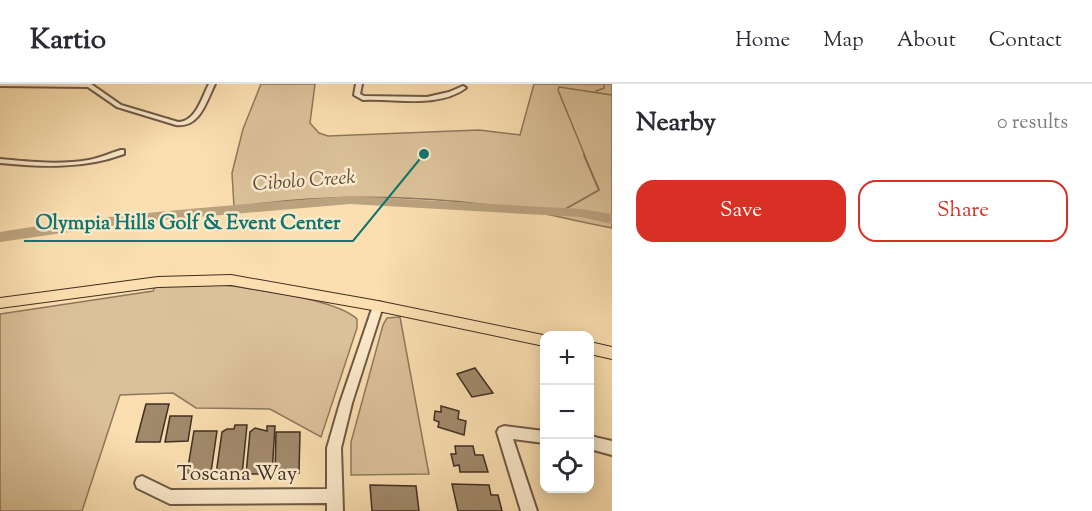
<!DOCTYPE html>
<meta charset="utf-8">
<style>
body{margin:0;font-family:"Sorts Mill Goudy",serif;background:#f2f2f3;color:#2b2b33}
.controls{position:absolute;right:18px;bottom:18px;display:grid;overflow:hidden;border-radius:12px;box-shadow:0 3px 15px #0003}
.controls button{width:54px;height:54px;display:grid;place-items:center;padding:0;border:0;border-bottom:2px solid #e1e1e2;background:#fff;color:#2b2b33;font:30px sans-serif}
.list{margin:0;padding:0;list-style:none}
h2{display:flex;justify-content:space-between;align-items:center;height:78px;margin:0;padding:0 24px;font-size:26px}
h2 small{font-size:20px;font-weight:400;color:#7c7c81}
.actions{display:flex;gap:12px;padding:18px 24px}
.actions a{flex:1;padding:14px 0;border:2px solid #d93025;border-radius:18px;text-align:center;font-size:21px;color:#d93025}
.actions .main{background:#d93025;color:#fff}
.icon{flex:none;width:33px;height:33px;fill:none;stroke:currentColor;stroke-width:2;stroke-linecap:round;stroke-linejoin:round}
.map{position:relative;flex:none;width:612px;height:427px;overflow:hidden}
header{display:flex;align-items:center;gap:36px;box-sizing:border-box;height:84px;padding:0 30px;background:#fff;border-bottom:2px solid #e1e1e2}
header strong{font-size:28px}
nav{display:flex;gap:33px;margin-inline-start:auto;font-size:21px}
main{display:flex}
aside{flex:1;background:#fff}
.map>svg:first-child{display:block}
.green{fill:#dbc199;stroke:#8e785e;stroke-width:1.5}
.lines{fill:none;stroke-linecap:round;stroke-linejoin:round}
.stream-far1{stroke:#8a745a;stroke-width:1.5}
.stream{stroke:#8a745a;stroke-width:2}
.river{fill:#bba380;fill-rule:evenodd}
.building{fill:#a18a6c;stroke:#402e22;stroke-width:1.5}
.minor-casing{stroke:#6f5a46;stroke-width:4}
.major-casing{stroke:#402e22;stroke-width:2}
.minor{fill:#fceacc;fill-rule:evenodd}
.major{fill:#fbdfb1;fill-rule:evenodd}
.labels{text-anchor:middle;dominant-baseline:central;stroke-width:5;stroke-linejoin:round;paint-order:stroke}
.water-label{font-size:20px;font-style:italic;fill:#5f4b3a;stroke:#fceacc}
.near-street-label{font-size:21px;fill:#402e22;stroke:#fceacc}
.leader{fill:none;stroke:#0f766e;stroke-width:2}
.callout-dot{fill:#0f766e;stroke:#fceacc;stroke-width:2}
.callout-label{font-size:20px;text-anchor:middle;font-weight:bold;fill:#0f766e;stroke:#fceacc;stroke-width:5;stroke-linejoin:round;paint-order:stroke}
</style>
<header>
<strong>Kartio</strong>
<nav><a>Home</a><a>Map</a><a>About</a><a>Contact</a></nav>
</header>
<main>
<div class="map">
<svg width="612" height="427" viewBox="0 0 612 427">
<rect width="100%" height="100%" fill="#fbdfb1"/>
<filter id="stains"><feTurbulence type="fractalNoise" baseFrequency=".00333" numOctaves="4"/><feColorMatrix values="0 0 0 0 .2 0 0 0 0 .09 0 0 0 0 .02 0 0 0 .5 -.17"/></filter>
<radialGradient id="worn" r=".72"><stop offset=".6" stop-color="#630" stop-opacity="0"/><stop offset="1" stop-color="#630" stop-opacity=".3"/></radialGradient>
<g class="green">
<path d="M 261,0 L 315,0 L 310,39 L 319,49 L 328,52 L 479,46 L 520,51 L 534,0 L 612,0 L 612,144 C 575,137 537,127 499,122 C 413,111 320,110 234,123 L 232,89 L 243,45 Z"/>
<path d="M 221,200 C 254,206 335,214 357,235 L 357,244 L 321,353 L 270,325 L 196,324 L 173,309 L 120,311 L 82,427 L 0,427 L 0,230 L 153,207 L 155,203 Z"/>
<path d="M 400,233 L 429,390 L 351,391 L 351,358 L 383,241 L 387,234 Z"/>
</g>
<g class="lines">
<g class="stream-far1">
<path d="M 596,7 L 604,4 L 604,0"/>
<path d="M 585,72 L 558,6 L 559,3 L 612,11"/>
</g>
<path class="stream" d="M 560,128 L 599,106 L 584,71"/>
<path class="river" d="M 350,112 L 581,125 L 612,130 L 612,140 L 581,133 L 350,120 L 139,138 L 0,158 L 0,148 C 116,129 233,121 350,112 Z"/>
</g>
<g class="building">
<path d="M 475,284 L 493,309 L 472,313 L 457,290 Z"/>
<path d="M 146,320 L 169,320 L 160,358 L 136,358 Z"/>
<path d="M 441,322 L 459,327 L 458,335 L 466,337 L 464,351 L 438,343 L 439,338 L 434,336 L 435,327 L 441,328 Z"/>
<path d="M 170,332 L 192,332 L 188,357 L 165,358 Z"/>
<path d="M 235,341 L 247,341 L 242,391 L 216,390 L 222,348 L 227,345 L 234,345 Z"/>
<path d="M 267,342 L 275,342 L 272,390 L 246,390 L 250,348 L 255,344 L 267,347 Z"/>
<path d="M 194,347 L 217,347 L 211,388 L 187,389 Z"/>
<path d="M 276,348 L 300,348 L 299,389 L 275,390 Z"/>
<path d="M 455,362 L 473,362 L 475,371 L 483,371 L 488,388 L 460,388 L 459,381 L 454,382 L 451,370 L 456,370 Z"/>
<path d="M 452,400 L 489,401 L 491,411 L 498,411 L 502,427 L 458,427 Z"/>
<path d="M 370,401 L 416,402 L 419,427 L 372,427 Z"/>
</g>
<g class="lines">
<defs>
<g id="minor">
<path d="M 0,0 L 91,0 L 121,21 L 178,38 C 196,38 202,13 209,0 L 215,0 C 206,18 200,44 176,41 L 117,23 L 88,3 L 0,2 Z"/>
<path d="M 356,0 L 362,0 L 360,10 L 364,12 L 427,13 L 449,8 L 463,2 L 466,4 C 437,25 396,14 363,16 L 354,11 Z"/>
<path d="M 121,66 L 124,66 L 124,70 C 83,85 43,83 0,79 L 0,75 C 30,78 60,81 89,76 C 100,74 110,69 121,66 Z"/>
<path d="M 378,218 L 382,219 L 383,222 L 352,319 L 341,364 L 343,427 L 327,427 L 327,419 L 170,420 L 137,404 L 135,399 L 137,394 L 142,392 L 171,406 L 327,405 L 327,364 L 340,319 L 373,222 L 374,219 Z"/>
<path d="M 504,342 L 544,347 L 544,359 L 513,355 L 537,427 L 521,427 L 497,348 L 499,344 Z"/>
<path d="M 590,352 L 612,357 L 612,371 L 590,365 Z"/>
</g>
<g id="major">
<path d="M 231,191 L 378,217 L 548,252 L 544,252 L 544,262 L 378,227 L 231,201 L 158,203 L 0,224 L 0,214 L 158,193 Z"/>
<path d="M 590,258 L 612,263 L 612,275 L 590,270 Z"/>
</g>
</defs>
<use href="#minor" class="minor-casing"/>
<use href="#major" class="major-casing"/>
<use href="#minor" class="minor"/>
<use href="#major" class="major"/>
</g>
<g class="labels">
<g class="water-label">
<text transform="translate(304 98) rotate(-4)">Cibolo Creek</text>
</g>
<g class="near-street-label">
<text x="237" y="391">Toscana Way</text>
</g>
</g>
<path class="leader" d="M424 70L353 157H24"/>
<circle class="callout-dot" cx="424" cy="70" r="6"/>
<g class="callout-label">
<text x="188" y="145">Olympia Hills Golf &amp; Event Center</text>
</g>
<rect width="100%" height="100%" filter="url(#stains)"/>
<rect width="100%" height="100%" fill="url(#worn)"/>
</svg>
<div class="controls">
<button>+</button>
<button>−</button>
<button><svg class="icon" aria-label="locate" viewBox="0 0 24 24"><circle cx="12" cy="12" r="6"/><path d="M12 2v4M12 18v4M2 12h4M18 12h4"/></svg></button>
</div>
</div>
<aside>
<h2>Nearby<small>0 results</small></h2>
<ul class="list">
</ul>
<div class="actions"><a class="main">Save</a><a>Share</a></div>
</aside>
</main>
